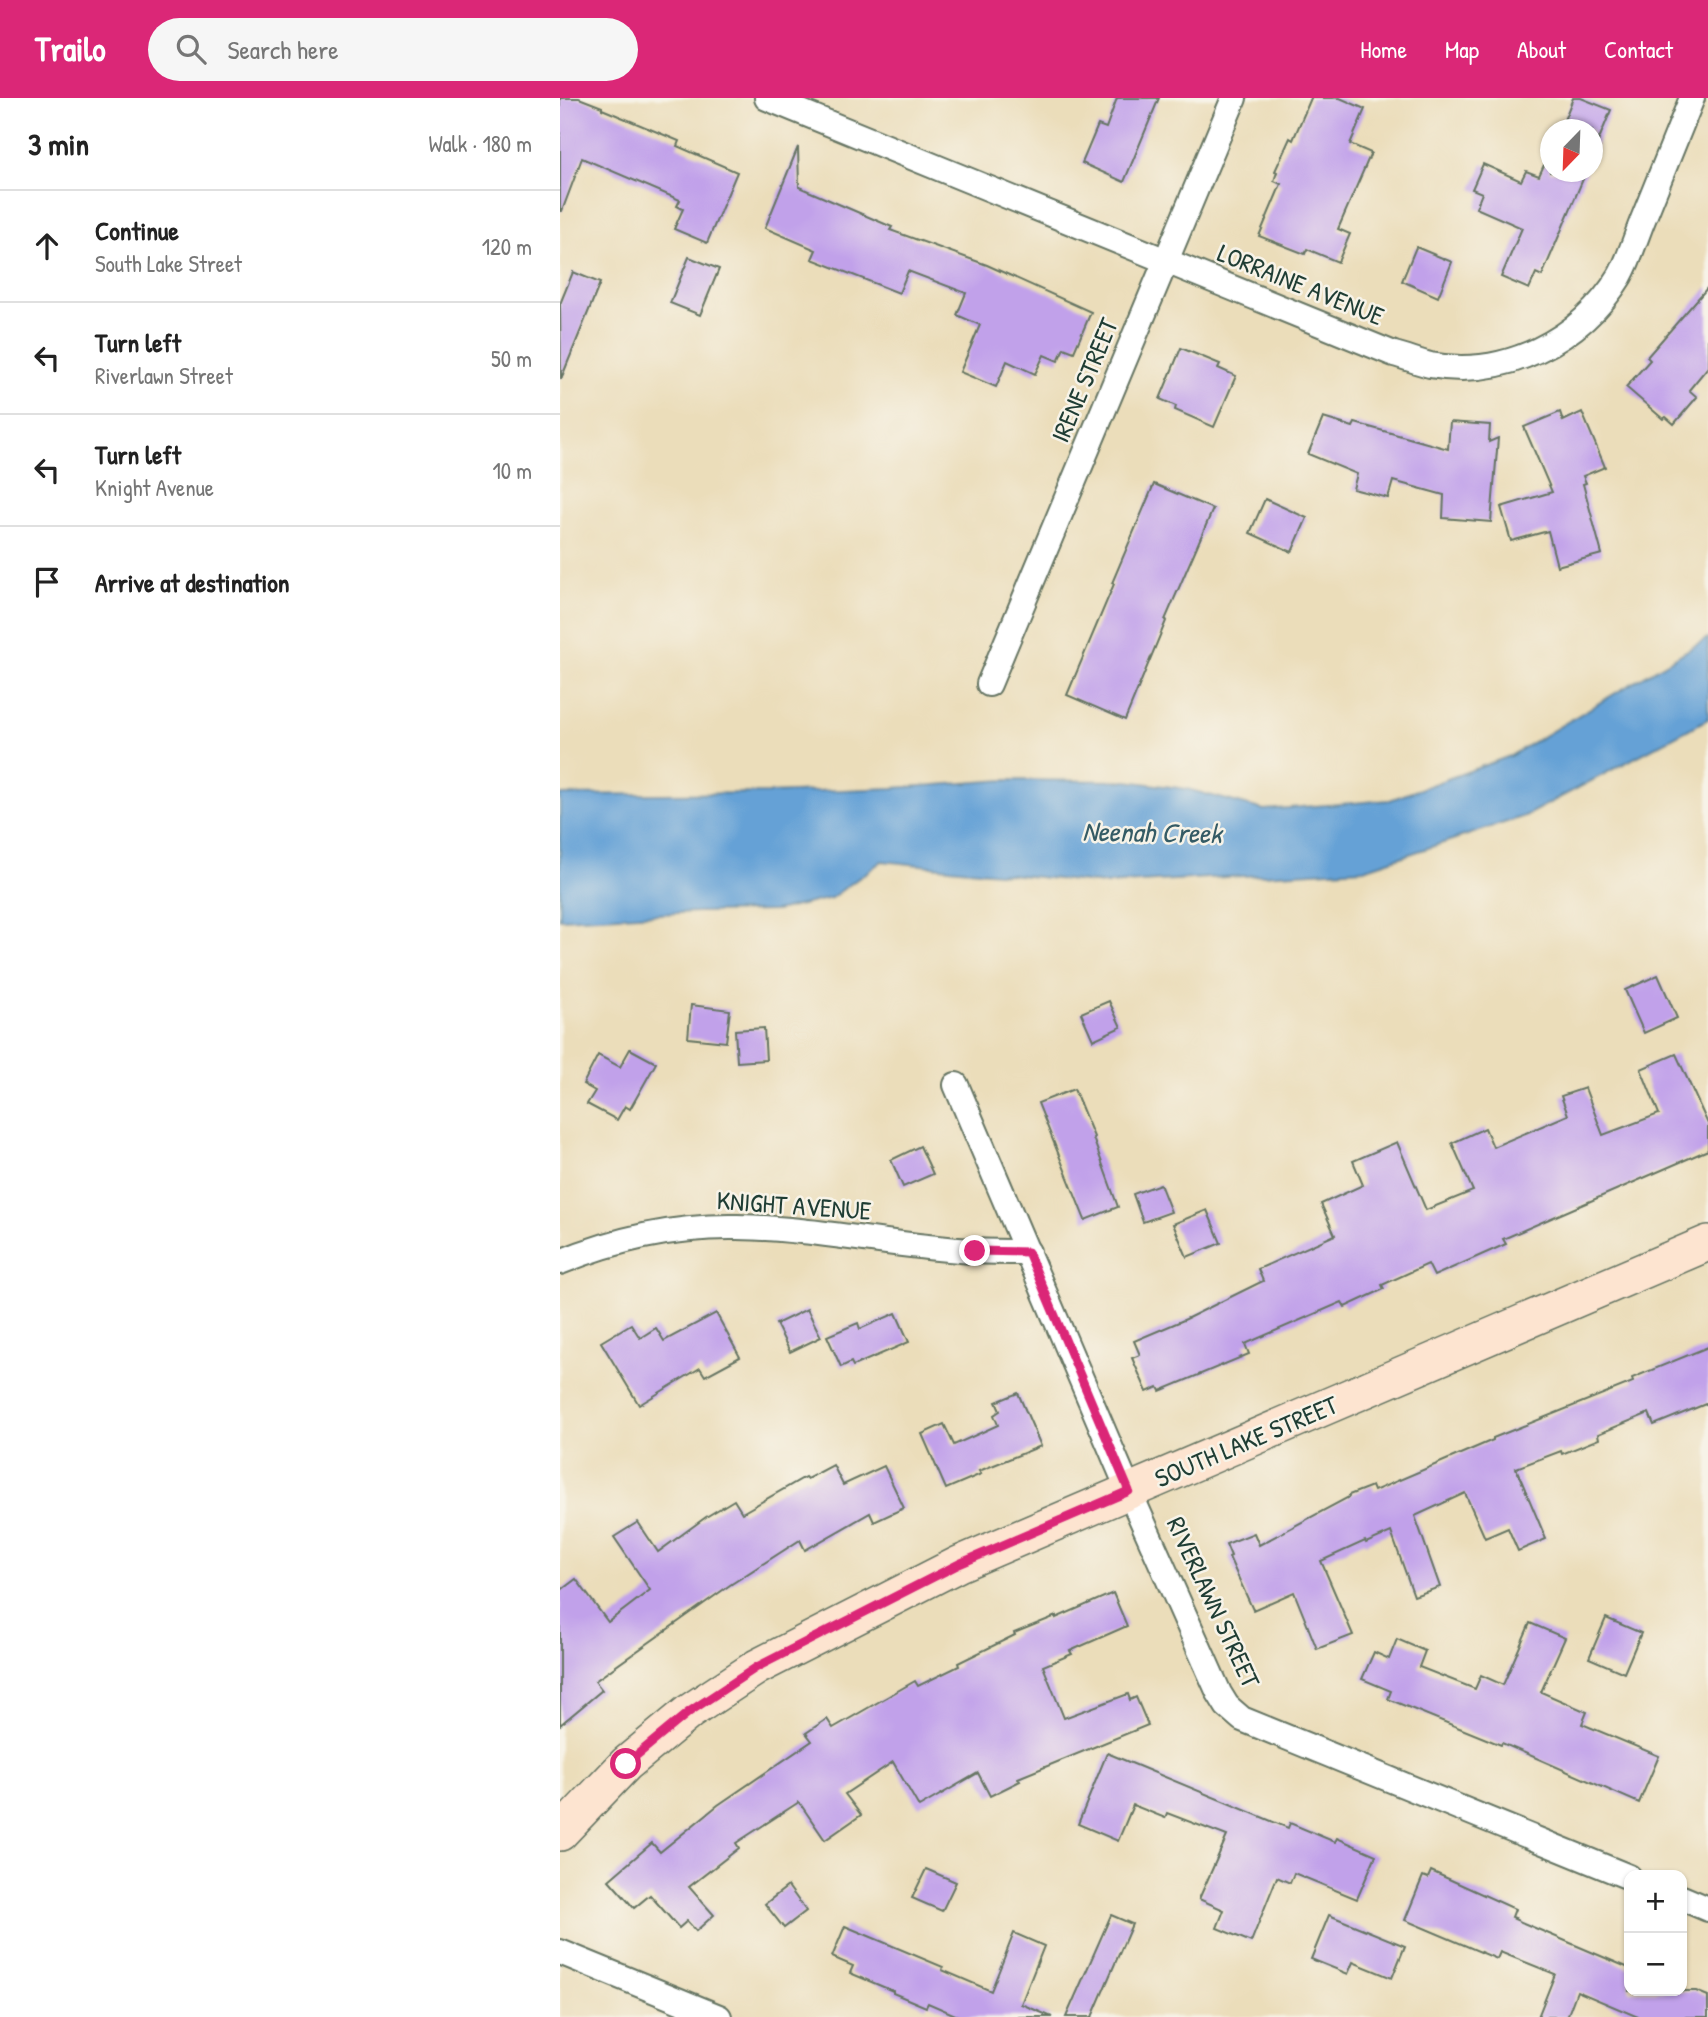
<!DOCTYPE html>
<meta charset="utf-8">
<style>
body{margin:0;font-family:"Patrick Hand",sans-serif;background:#f6f6f6;color:#222}
.controls{position:absolute;right:21px;bottom:21px;display:grid;overflow:hidden;border-radius:14px;box-shadow:0 2px 5px #0004}
.controls button{width:63px;height:63px;display:grid;place-items:center;padding:0;border:0;border-bottom:2px solid #e0e0e0;background:#fff;color:#222;font:35px sans-serif}
.compass{position:absolute;left:980px;top:21px;width:63px;height:63px;border-radius:50%;background:#fff;box-shadow:0 2px 5px #0004;rotate:203deg}
.stop{position:absolute;width:21px;height:21px;margin:-16px;border:5px solid #db2777;border-radius:50%;background:#fff}
.stop.end{background:#db2777;border-color:#fff;box-shadow:0 2px 7px #0008}
.list{margin:0;padding:0;list-style:none}
h2{display:flex;justify-content:space-between;align-items:center;height:91px;margin:0;padding:0 28px;font-size:30px}
h2 small{font-size:23px;font-weight:400;color:#767676}
.list li{display:grid;grid-template-columns:46px 1fr auto;gap:21px;align-items:center;box-sizing:border-box;height:112px;padding:0 28px;border-top:2px solid #e0e0e0}
.list b{display:block;font-size:26px;white-space:nowrap}
.list p{margin:0;font-size:23px;white-space:nowrap;color:#767676}
.list em{font-size:23px;font-style:normal;color:#767676}
.icon{flex:none;width:38px;height:38px;fill:none;stroke:currentColor;stroke-width:2;stroke-linecap:round;stroke-linejoin:round}
.map{position:relative;flex:none;width:1148px;height:1919px;overflow:hidden}
header{display:flex;align-items:center;gap:42px;box-sizing:border-box;height:98px;padding:0 35px;background:#db2777;color:#fff}
header strong{font-size:33px}
nav{display:flex;gap:38px;margin-inline-start:auto;font-size:24px}
.search{width:490px;height:63px;background:#f6f6f6;display:flex;align-items:center;gap:18px;box-sizing:border-box;padding:0 24px;border-radius:38px;color:#767676;font-size:26px}
main{display:flex}
aside{flex:1;background:#fff}
.map>svg:first-child{display:block}
.water{fill:#65a1d6;stroke:#426f85;stroke-width:2}
.building{fill:#c1a1ea}
.lines{fill:none;stroke-linecap:round;stroke-linejoin:round}
.street-casing{stroke:#667563;stroke-width:28}
.secondary-casing{stroke:#667563;stroke-width:38}
.street{stroke:#fff;stroke-width:24}
.secondary{stroke:#fde4d0;stroke-width:35}
.route{stroke:#db2777;stroke-width:9}
.labels{text-anchor:middle;dominant-baseline:central;stroke-width:5;stroke-linejoin:round;paint-order:stroke}
.street-label{font-size:26px;fill:#1f3d34;stroke:#f7f3e8}
.water-label{font-size:28px;font-style:italic;fill:#345b65;stroke:#f7f3e8}
</style>
<header>
<strong>Trailo</strong>
<div class="search"><svg class="icon" aria-label="search" viewBox="0 0 24 24"><circle cx="10" cy="10" r="6"/><path d="M15 15l6 6"/></svg>Search here</div>
<nav><a>Home</a><a>Map</a><a>About</a><a>Contact</a></nav>
</header>
<main>
<aside>
<h2>3 min<small>Walk · 180 m</small></h2>
<ul class="list">
<li><svg class="icon" aria-label="ahead" viewBox="0 0 24 24"><path d="M12 20V5M6 11l6-6 6 6"/></svg><div><b>Continue</b><p>South Lake Street</p></div><em>120 m</em></li>
<li><svg class="icon" aria-label="left" viewBox="0 0 24 24"><path d="M17 20v-9H6M10 6l-5 5 5 5"/></svg><div><b>Turn left</b><p>Riverlawn Street</p></div><em>50 m</em></li>
<li><svg class="icon" aria-label="left" viewBox="0 0 24 24"><path d="M17 20v-9H6M10 6l-5 5 5 5"/></svg><div><b>Turn left</b><p>Knight Avenue</p></div><em>10 m</em></li>
<li><svg class="icon" aria-label="arrive" viewBox="0 0 24 24"><path d="M6 21V4h12l-3 4 3 4H6"/></svg><div><b>Arrive at destination</b></div></li>
</ul>
</aside>
<div class="map">
<svg width="1148" height="1919" viewBox="0 0 1148 1919">
<rect width="100%" height="100%" fill="#f7f3e8"/>
<filter id="ink" filterUnits="userSpaceOnUse"><feTurbulence type="fractalNoise" baseFrequency=".0143" numOctaves="2"/><feDisplacementMap in="SourceGraphic" scale="14" xChannelSelector="R" yChannelSelector="G"/><feConvolveMatrix kernelMatrix="1 2 1 2 8 2 1 2 1" color-interpolation-filters="sRGB"/></filter>
<filter id="wash" filterUnits="userSpaceOnUse"><feTurbulence type="fractalNoise" baseFrequency=".00686" numOctaves="4" result="noise"/><feDisplacementMap in="SourceGraphic" scale="28" xChannelSelector="R" yChannelSelector="G"/><feGaussianBlur stdDeviation="1.57" result="paint"/><feColorMatrix in="noise" values="0 0 0 0 0 0 0 0 0 0 0 0 0 0 0 0 0 1.4 0 .05"/><feComposite in="paint" operator="in"/></filter>
<g filter="url(#wash)">
<rect width="100%" height="100%" fill="#ebddba"/>
<path class="water" d="M 1148,540 L 1148,621 L 965,718 L 804,771 L 545,786 L 322,763 L 271,800 L 216,813 L 137,814 L 0,821 L 0,697 L 208,695 L 333,690 L 445,682 L 567,683 L 627,691 L 704,712 L 830,702 L 950,658 Z"/>
<g id="blocks">
<g class="building">
<path d="M 0,0 L 19,0 L 42,9 L 42,11 L 119,43 L 117,48 L 177,74 L 147,145 L 114,131 L 123,111 L 117,108 L 120,102 L 22,60 L 2,113 L 0,113 Z"/>
<path d="M 557,0 L 599,0 L 564,84 L 522,65 L 538,27 L 546,30 Z"/>
<path d="M 751,0 L 780,0 L 805,11 L 790,46 L 811,55 L 778,131 L 790,136 L 778,164 L 747,151 L 745,156 L 699,138 L 721,86 L 714,83 L 717,74 L 715,73 L 730,40 L 733,42 Z"/>
<path d="M 1013,0 L 1021,0 L 1051,12 L 1032,58 L 1032,32 L 1000,32 Z"/>
<path d="M 238,49 L 239,89 L 332,129 L 330,132 L 427,167 L 531,214 L 514,254 L 504,250 L 498,263 L 484,257 L 475,276 L 447,263 L 436,289 L 400,274 L 420,227 L 397,217 L 406,195 L 348,173 L 339,195 L 252,161 L 256,152 L 205,130 Z"/>
<path d="M 989,56 L 990,56 L 990,74 L 1026,74 L 982,178 L 976,175 L 969,191 L 941,179 L 962,130 L 916,110 L 922,95 L 912,91 L 923,66 L 961,83 L 966,73 L 979,78 Z"/>
<path d="M 856,149 L 892,164 L 878,199 L 842,183 Z"/>
<path d="M 129,159 L 159,171 L 140,217 L 110,205 Z"/>
<path d="M 13,174 L 40,185 L 1,281 L 0,206 Z"/>
<path d="M 1148,189 L 1148,269 L 1129,292 L 1137,299 L 1114,326 L 1106,319 L 1103,321 L 1066,289 L 1090,262 L 1087,259 Z"/>
<path d="M 621,250 L 660,266 L 658,270 L 676,278 L 654,329 L 615,312 L 616,308 L 600,301 Z"/>
<path d="M 1000,314 L 1003,323 L 1022,314 L 1045,369 L 1023,378 L 1026,385 L 1023,386 L 1042,456 L 997,468 L 988,433 L 951,443 L 941,409 L 992,394 L 964,329 Z"/>
<path d="M 763,320 L 793,329 L 795,325 L 888,351 L 890,324 L 930,327 L 929,344 L 938,340 L 931,424 L 883,420 L 884,397 L 833,383 L 828,400 L 793,391 L 797,376 L 748,356 Z"/>
<path d="M 594,386 L 653,411 L 605,522 L 606,523 L 565,622 L 507,597 L 554,486 L 552,485 Z"/>
<path d="M 705,401 L 747,420 L 732,454 L 690,435 Z"/>
<path d="M 1098,877 L 1117,920 L 1084,935 L 1065,892 Z"/>
<path d="M 549,903 L 561,929 L 533,942 L 521,915 Z"/>
<path d="M 131,907 L 170,912 L 166,944 L 128,940 Z"/>
<path d="M 204,930 L 206,962 L 177,964 L 175,932 Z"/>
<path d="M 70,951 L 96,965 L 70,1011 L 65,1008 L 57,1022 L 27,1006 L 35,993 L 23,986 L 38,957 L 60,969 Z"/>
<path d="M 1116,956 L 1148,1026 L 1148,1052 L 943,1141 L 946,1146 L 874,1178 L 868,1166 L 822,1187 L 824,1191 L 785,1209 L 782,1204 L 685,1246 L 689,1256 L 600,1293 L 598,1289 L 587,1294 L 572,1260 L 580,1257 L 574,1243 L 626,1221 L 703,1183 L 698,1171 L 775,1137 L 761,1106 L 803,1087 L 793,1063 L 837,1044 L 866,1112 L 913,1093 L 892,1045 L 925,1030 L 933,1049 L 1008,1017 L 1001,998 L 1025,990 L 1043,1037 L 1099,1016 L 1081,971 Z"/>
<path d="M 514,991 L 534,1039 L 533,1040 L 558,1109 L 525,1122 L 478,1005 Z"/>
<path d="M 360,1048 L 373,1076 L 343,1089 L 331,1062 Z"/>
<path d="M 600,1086 L 611,1114 L 583,1124 L 573,1096 Z"/>
<path d="M 647,1112 L 661,1145 L 627,1159 L 613,1126 Z"/>
<path d="M 247,1211 L 261,1239 L 230,1254 L 216,1226 Z"/>
<path d="M 156,1215 L 180,1259 L 145,1278 L 140,1270 L 79,1307 L 41,1244 L 71,1226 L 80,1240 L 96,1230 L 104,1243 Z"/>
<path d="M 336,1215 L 349,1244 L 293,1268 L 291,1264 L 281,1269 L 267,1238 L 298,1225 L 300,1231 Z"/>
<path d="M 1148,1249 L 1148,1305 L 1094,1327 L 1089,1315 L 1038,1336 L 1039,1341 L 1002,1356 L 1001,1353 L 956,1370 L 986,1441 L 958,1453 L 948,1430 L 925,1440 L 905,1395 L 855,1418 L 880,1489 L 854,1498 L 831,1434 L 806,1445 L 805,1443 L 761,1463 L 793,1537 L 757,1551 L 734,1494 L 693,1512 L 669,1459 L 671,1458 L 666,1446 L 694,1435 L 699,1447 L 789,1399 L 789,1397 L 812,1388 L 814,1393 L 933,1342 L 933,1340 L 1073,1284 L 1072,1280 Z"/>
<path d="M 458,1295 L 481,1348 L 419,1373 L 421,1376 L 386,1391 L 362,1336 L 384,1326 L 394,1347 L 438,1327 L 434,1317 L 440,1313 L 436,1304 Z"/>
<path d="M 273,1367 L 283,1387 L 324,1368 L 344,1410 L 314,1424 L 310,1415 L 245,1452 L 240,1442 L 170,1487 L 35,1583 L 42,1592 L 0,1627 L 0,1493 L 16,1481 L 48,1524 L 90,1492 L 54,1439 L 78,1424 L 98,1454 L 146,1419 L 174,1402 L 182,1415 L 245,1379 L 247,1381 Z"/>
<path d="M 553,1495 L 567,1528 L 510,1553 L 512,1556 L 483,1568 L 504,1620 L 568,1596 L 570,1602 L 576,1599 L 588,1627 L 458,1680 L 460,1683 L 430,1698 L 418,1675 L 359,1709 L 333,1664 L 285,1696 L 301,1717 L 265,1742 L 239,1704 L 176,1745 L 179,1750 L 129,1789 L 154,1817 L 136,1833 L 127,1823 L 119,1830 L 90,1797 L 74,1810 L 49,1782 L 92,1745 L 100,1754 L 158,1707 L 252,1643 L 246,1635 L 267,1621 L 273,1630 L 355,1583 L 358,1588 L 399,1568 L 398,1565 L 455,1537 L 454,1535 L 496,1518 L 496,1520 Z"/>
<path d="M 1046,1520 L 1081,1535 L 1064,1575 L 1029,1560 Z"/>
<path d="M 970,1525 L 1005,1540 L 981,1594 L 1027,1614 L 1022,1626 L 1099,1658 L 1079,1705 L 942,1645 L 941,1647 L 828,1601 L 831,1593 L 802,1581 L 814,1554 L 829,1561 L 837,1541 L 865,1553 L 859,1569 L 915,1591 L 921,1577 L 943,1587 Z"/>
<path d="M 547,1655 L 728,1730 L 730,1725 L 775,1744 L 777,1740 L 816,1757 L 797,1801 L 734,1775 L 730,1785 L 717,1779 L 691,1844 L 657,1830 L 664,1812 L 639,1801 L 667,1738 L 607,1715 L 605,1720 L 573,1707 L 558,1743 L 518,1726 Z"/>
<path d="M 366,1771 L 396,1784 L 382,1813 L 352,1800 Z"/>
<path d="M 871,1773 L 955,1811 L 952,1819 L 955,1820 L 954,1821 L 1069,1870 L 1069,1893 L 1136,1893 L 1148,1898 L 1148,1919 L 1078,1919 L 1017,1893 L 1007,1919 L 978,1919 L 995,1876 L 940,1854 L 937,1861 L 845,1822 L 863,1778 L 868,1780 Z"/>
<path d="M 228,1788 L 246,1813 L 224,1830 L 205,1806 Z"/>
<path d="M 551,1817 L 572,1826 L 532,1919 L 506,1919 Z"/>
<path d="M 769,1817 L 845,1848 L 832,1880 L 793,1864 L 788,1876 L 751,1861 Z"/>
<path d="M 285,1828 L 383,1869 L 382,1872 L 431,1893 L 454,1835 L 484,1848 L 461,1906 L 492,1919 L 400,1919 L 368,1905 L 366,1909 L 333,1895 L 333,1893 L 290,1875 L 293,1868 L 272,1859 Z"/>
</g>
</g>
</g>
<g filter="url(#ink)">
<use href="#blocks" fill-opacity="0" stroke="#667563" stroke-width="2"/>
<g class="lines">
<defs>
<g id="street">
<path d="M 207,0 L 834,256 C 846,259 858,264 870,267 C 945,281 1021,242 1060,178 C 1070,160 1076,138 1084,119 C 1100,79 1116,40 1132,0"/>
<path d="M 429,586 L 674,0"/>
<path d="M 396,987 L 569,1393 L 659,1595 L 667,1608 L 682,1621 L 1069,1779"/>
<path d="M 0,1164 C 56,1141 116,1128 177,1129 C 257,1130 335,1149 415,1153 C 433,1154 451,1154 468,1154"/>
<path d="M 1122,1800 L 1148,1811"/>
<path d="M 0,1854 L 159,1919"/>
</g>
<path id="secondary" d="M 0,1735 L 66,1666 L 129,1614 L 197,1569 L 399,1466 L 1148,1145"/>
</defs>
<use href="#street" class="street-casing"/>
<use href="#secondary" class="secondary-casing"/>
<use href="#street" class="street"/>
<use href="#secondary" class="secondary"/>
</g>
</g>
<g class="lines" filter="url(#ink)">
<path class="route" d="M 66,1666 L 129,1614 L 197,1569 L 399,1466 L 569,1393 L 468,1154 L 415,1153"/>
</g>
<g class="labels">
<g class="street-label">
<text transform="translate(741 186) rotate(22)">LORRAINE AVENUE</text>
<text transform="translate(524 282) rotate(-67)">IRENE STREET</text>
<text transform="translate(234 1107) rotate(4)">KNIGHT AVENUE</text>
<text transform="translate(686 1343) rotate(-23)">SOUTH LAKE STREET</text>
<text transform="translate(654 1504) rotate(65)">RIVERLAWN STREET</text>
</g>
<g class="water-label">
<text transform="translate(592 734) rotate(1)">Neenah Creek</text>
</g>
</g>
</svg>
<div class="controls">
<button>+</button>
<button>−</button>
</div>
<svg class="compass" viewBox="-18 -18 36 36"><path d="M0-13l5 13h-10z" fill="#e53935"/><path d="M0 13l5-13h-10z" fill="#767676"/></svg>
<div class="stop" style="left:66px;top:1666px"></div>
<div class="stop end" style="left:415px;top:1153px"></div>
</div>
</main>
